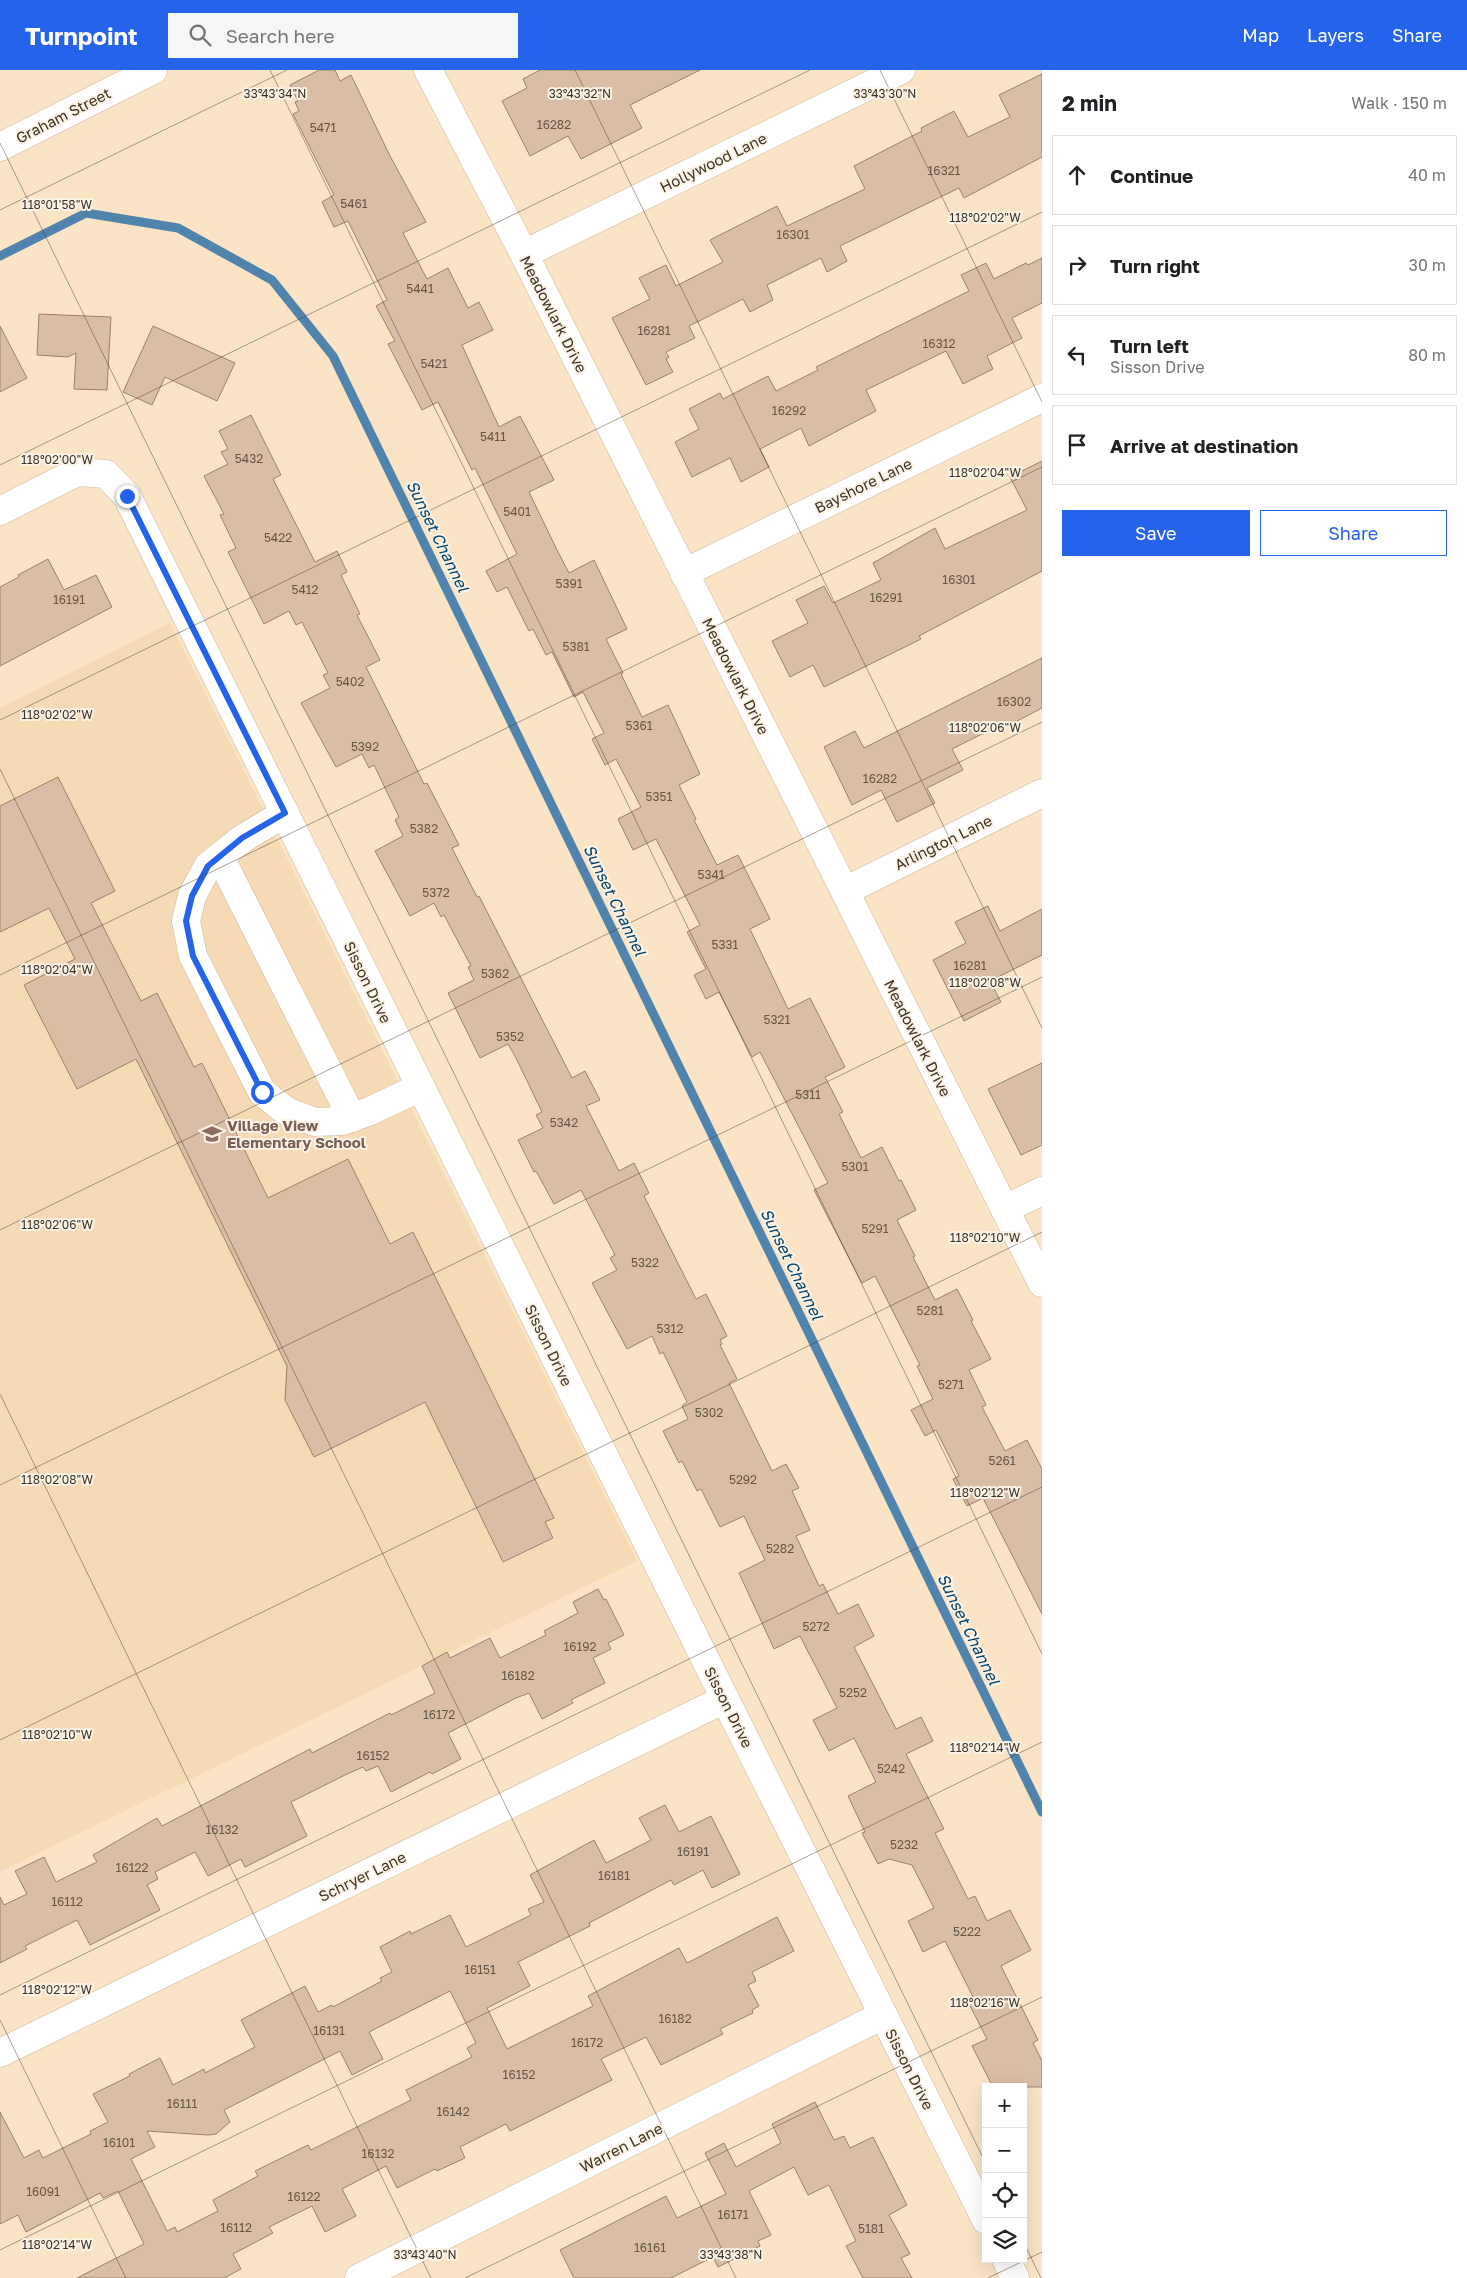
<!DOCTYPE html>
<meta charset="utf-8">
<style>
body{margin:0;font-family:"Golos Text",sans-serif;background:#f6f6f6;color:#202124}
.controls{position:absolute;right:15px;bottom:15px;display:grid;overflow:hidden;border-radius:0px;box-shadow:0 5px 20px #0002}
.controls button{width:45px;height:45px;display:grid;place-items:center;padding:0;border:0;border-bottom:1px solid #e0e0e0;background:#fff;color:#202124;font:25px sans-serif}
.stop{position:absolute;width:15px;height:15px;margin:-11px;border:4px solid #2563eb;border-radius:50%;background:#fff}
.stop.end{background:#2563eb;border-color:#fff;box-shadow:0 1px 5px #0008}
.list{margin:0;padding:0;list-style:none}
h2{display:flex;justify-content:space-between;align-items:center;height:65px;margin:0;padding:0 20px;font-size:21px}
h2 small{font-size:16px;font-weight:400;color:#757577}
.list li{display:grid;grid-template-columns:32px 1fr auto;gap:15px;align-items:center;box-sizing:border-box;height:80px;margin:0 10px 10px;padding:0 10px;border:1px solid #e0e0e0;border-radius:0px}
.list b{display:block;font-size:19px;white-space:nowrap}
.list p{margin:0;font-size:16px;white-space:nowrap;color:#757577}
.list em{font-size:16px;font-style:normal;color:#757577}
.actions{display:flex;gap:10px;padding:15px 20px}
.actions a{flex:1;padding:11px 0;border:1px solid #2563eb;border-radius:0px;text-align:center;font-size:18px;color:#2563eb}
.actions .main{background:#2563eb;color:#fff}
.icon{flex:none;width:28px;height:28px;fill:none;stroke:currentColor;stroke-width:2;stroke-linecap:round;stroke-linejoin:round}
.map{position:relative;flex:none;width:1042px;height:2208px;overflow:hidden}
header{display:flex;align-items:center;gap:30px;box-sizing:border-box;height:70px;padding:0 25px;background:#2563eb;color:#fff}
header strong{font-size:24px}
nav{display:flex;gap:28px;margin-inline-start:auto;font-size:18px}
.search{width:350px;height:45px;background:#f6f6f6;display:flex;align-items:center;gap:12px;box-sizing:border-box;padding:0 18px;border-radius:0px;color:#757577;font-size:19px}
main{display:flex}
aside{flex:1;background:#fff}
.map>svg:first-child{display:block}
.built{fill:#f6dab5}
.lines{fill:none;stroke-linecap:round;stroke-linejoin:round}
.stream{stroke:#5084ac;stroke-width:9}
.building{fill:#dabda5;stroke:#9b8069;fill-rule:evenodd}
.minor-casing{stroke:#cdb799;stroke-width:29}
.minor{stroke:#fff;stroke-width:28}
.route{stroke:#2563eb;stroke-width:6}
.ticks{fill:none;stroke:#3d3428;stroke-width:1;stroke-opacity:0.45}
.labels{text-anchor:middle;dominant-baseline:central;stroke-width:4;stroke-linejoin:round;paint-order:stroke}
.number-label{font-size:12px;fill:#645647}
.street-label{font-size:15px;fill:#3d3428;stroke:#fcf3e7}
.education-label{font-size:15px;font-weight:bold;fill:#785e54;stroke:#fcf3e7;text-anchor:start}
.water-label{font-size:16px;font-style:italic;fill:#03436b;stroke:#fcf3e7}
.ticks-label{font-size:12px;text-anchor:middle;fill:#3d3428;stroke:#fcf3e7;stroke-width:4;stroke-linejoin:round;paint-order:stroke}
</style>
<header>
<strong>Turnpoint</strong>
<div class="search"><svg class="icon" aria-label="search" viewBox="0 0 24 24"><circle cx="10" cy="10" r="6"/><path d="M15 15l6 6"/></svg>Search here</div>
<nav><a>Map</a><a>Layers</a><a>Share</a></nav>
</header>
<main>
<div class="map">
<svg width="1042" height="2208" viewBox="0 0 1042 2208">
<rect width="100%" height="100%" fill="#fae4c5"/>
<path class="built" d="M 170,553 L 637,1491 L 0,1802 L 0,638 Z"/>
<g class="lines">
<path class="stream" d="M 0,186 L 86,143 L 178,158 L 272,210 L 333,286 L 1042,1742"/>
</g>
<g class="building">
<path d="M 319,0 L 335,0 L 340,11 L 351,5 L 390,86 L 426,152 L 403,163 L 427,209 L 448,198 L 468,238 L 479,232 L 493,260 L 462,275 L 499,357 L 520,346 L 554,410 L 529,422 L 557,480 L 569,503 L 594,490 L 627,559 L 606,569 L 623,603 L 621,604 L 642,647 L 668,635 L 700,704 L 679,715 L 696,749 L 694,750 L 717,795 L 738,785 L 770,849 L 750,859 L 788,939 L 810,928 L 845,997 L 825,1007 L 843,1042 L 839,1044 L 861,1088 L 882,1077 L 899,1111 L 901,1110 L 916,1140 L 897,1150 L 915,1186 L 913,1187 L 935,1230 L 957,1219 L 973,1250 L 971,1251 L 991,1289 L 969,1300 L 986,1335 L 982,1337 L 1005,1381 L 1027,1370 L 1042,1399 L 1042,1544 L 983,1428 L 967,1436 L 953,1409 L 959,1406 L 936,1360 L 925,1366 L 911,1340 L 933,1329 L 917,1296 L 920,1295 L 875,1206 L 862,1213 L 814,1120 L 828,1113 L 760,982 L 752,987 L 719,922 L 706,929 L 694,905 L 706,899 L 687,862 L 700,855 L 656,769 L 633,780 L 618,749 L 641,737 L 616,689 L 605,695 L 592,669 L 604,663 L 583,622 L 574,627 L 552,582 L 546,585 L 533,559 L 529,561 L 507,517 L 497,522 L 486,501 L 517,484 L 475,398 L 472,400 L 438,332 L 422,340 L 388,274 L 395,271 L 376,236 L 387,230 L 348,151 L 334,157 L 322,132 L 334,125 L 293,44 L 299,41 L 295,32 L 298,31 L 290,15 Z"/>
<path d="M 540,0 L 700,0 L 630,35 L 642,58 L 581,89 L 568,66 L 530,86 L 502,31 L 527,18 L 523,9 Z"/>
<path d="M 1042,4 L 1042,87 L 964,128 L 959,118 L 840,176 L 847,191 L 827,202 L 821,188 L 767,215 L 773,230 L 750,242 L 743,229 L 689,256 L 695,268 L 666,282 L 669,287 L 666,289 L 673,302 L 646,315 L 612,248 L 650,229 L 639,208 L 666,195 L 676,216 L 723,192 L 710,170 L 777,136 L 787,156 L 865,119 L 854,96 L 922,61 L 921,58 L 954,41 L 968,67 L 1010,47 L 999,25 Z"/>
<path d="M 1042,188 L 1042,233 L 1012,248 L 1022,268 L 987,286 L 993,299 L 963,314 L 946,281 L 866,320 L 876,341 L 841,359 L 809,376 L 801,358 L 760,379 L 769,397 L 741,412 L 730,388 L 692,407 L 675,372 L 699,359 L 689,339 L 720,323 L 723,329 L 768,306 L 776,321 L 818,300 L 816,297 L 969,221 L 961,205 L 986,193 L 994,209 L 1026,193 L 1028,195 Z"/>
<path d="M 39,244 L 111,247 L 107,320 L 74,319 L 76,283 L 68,287 L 37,285 Z"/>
<path d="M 0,256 L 27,308 L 0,322 Z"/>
<path d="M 153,256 L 235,293 L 217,331 L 165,307 L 152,335 L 123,322 Z"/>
<path d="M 251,345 L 281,405 L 273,409 L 315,492 L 337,481 L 347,502 L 341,505 L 360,544 L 357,545 L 380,590 L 366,597 L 424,714 L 427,713 L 459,775 L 452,778 L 477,827 L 479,826 L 572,1008 L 585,1001 L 600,1030 L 586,1036 L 619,1101 L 634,1093 L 649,1123 L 644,1126 L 696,1229 L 706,1224 L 727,1266 L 720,1270 L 722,1274 L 720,1275 L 737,1309 L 729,1313 L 772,1401 L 786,1394 L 799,1418 L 792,1421 L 810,1460 L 796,1466 L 819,1516 L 823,1514 L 838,1544 L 858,1534 L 874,1566 L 854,1577 L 896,1659 L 921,1647 L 933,1671 L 906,1684 L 944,1759 L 935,1763 L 968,1829 L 975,1826 L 987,1851 L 1010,1840 L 1031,1880 L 1001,1896 L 1038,1970 L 1033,1973 L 1042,1991 L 1042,2017 L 993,2017 L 972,1976 L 987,1969 L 967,1930 L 973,1927 L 945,1871 L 923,1882 L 908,1851 L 934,1838 L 912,1795 L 889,1789 L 878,1794 L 862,1763 L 865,1762 L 848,1726 L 876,1712 L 854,1668 L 829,1681 L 813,1650 L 837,1638 L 800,1566 L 774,1579 L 739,1503 L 765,1490 L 744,1446 L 720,1457 L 701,1419 L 697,1421 L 682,1391 L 679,1393 L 663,1361 L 688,1349 L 682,1336 L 687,1332 L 663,1282 L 660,1284 L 652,1266 L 627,1279 L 592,1213 L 617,1200 L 610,1188 L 615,1185 L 581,1120 L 554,1134 L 536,1101 L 534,1102 L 518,1070 L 543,1058 L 536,1045 L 542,1042 L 516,988 L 508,974 L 480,988 L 448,923 L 474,910 L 468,897 L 471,896 L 444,845 L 441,847 L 434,833 L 410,846 L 375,781 L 403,766 L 395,750 L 399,747 L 374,695 L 369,698 L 362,684 L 336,697 L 301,633 L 330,618 L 323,605 L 328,603 L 302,552 L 296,555 L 289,541 L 264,554 L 228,482 L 236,478 L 220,445 L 224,444 L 204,406 L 228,394 L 221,382 L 228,379 L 219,361 Z"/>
<path d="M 1042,391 L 1042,501 L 919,566 L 921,569 L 824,617 L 813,595 L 790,607 L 772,571 L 808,553 L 796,530 L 824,516 L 833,533 L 881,510 L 873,493 L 935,458 L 945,479 L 1027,440 L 1010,407 Z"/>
<path d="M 48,489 L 64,520 L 96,505 L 112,537 L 0,596 L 0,517 L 19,507 L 18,505 Z"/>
<path d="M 1042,588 L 1042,638 L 1000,660 L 998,656 L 952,679 L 963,700 L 927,718 L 935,733 L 897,752 L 881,720 L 852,735 L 824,677 L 855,661 L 864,678 Z"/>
<path d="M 58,707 L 115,821 L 91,833 L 141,931 L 157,923 L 194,997 L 202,993 L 268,1128 L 348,1089 L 390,1174 L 413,1162 L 554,1448 L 545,1452 L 553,1468 L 503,1492 L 425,1332 L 314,1387 L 285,1330 L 287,1296 L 136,989 L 77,1019 L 24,915 L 75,889 L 49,838 L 0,862 L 0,736 Z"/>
<path d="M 988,836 L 1000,861 L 1042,839 L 1042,885 L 990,911 L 1001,932 L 964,951 L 933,890 L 966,873 L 955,852 Z"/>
<path d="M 1042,993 L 1042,1075 L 1021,1085 L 988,1019 Z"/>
<path d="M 598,1519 L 604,1530 L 606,1529 L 624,1565 L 608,1573 L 611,1579 L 593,1588 L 605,1613 L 571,1630 L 573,1633 L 542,1649 L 529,1623 L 516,1628 L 448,1663 L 461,1689 L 432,1704 L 430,1702 L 391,1722 L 378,1696 L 366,1701 L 363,1697 L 345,1705 L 291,1732 L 307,1766 L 245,1797 L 241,1789 L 208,1806 L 195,1782 L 155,1802 L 158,1809 L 147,1815 L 160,1840 L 90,1875 L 77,1850 L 25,1876 L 27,1879 L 0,1893 L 0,1827 L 4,1835 L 27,1824 L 15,1801 L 44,1787 L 56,1812 L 97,1792 L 93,1785 L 157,1748 L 162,1756 L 310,1679 L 312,1683 L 390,1643 L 391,1645 L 435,1623 L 422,1596 L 447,1582 L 450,1588 L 490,1568 L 500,1588 L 546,1565 L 544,1561 L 578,1543 L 573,1532 Z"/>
<path d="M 665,1735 L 679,1762 L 711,1746 L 740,1804 L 712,1818 L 703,1800 L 674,1815 L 671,1810 L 589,1853 L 590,1856 L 518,1892 L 530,1916 L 487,1938 L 507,1979 L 593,1936 L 588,1926 L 679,1878 L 687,1893 L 777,1847 L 794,1881 L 752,1902 L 756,1911 L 748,1915 L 759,1936 L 752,1940 L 753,1943 L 720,1959 L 723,1964 L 661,1995 L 646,1967 L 601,1989 L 612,2010 L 510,2061 L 506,2054 L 460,2077 L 465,2088 L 437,2101 L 435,2099 L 397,2118 L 386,2096 L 342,2119 L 356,2146 L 325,2162 L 312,2136 L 269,2157 L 273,2163 L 233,2184 L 241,2199 L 224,2208 L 77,2208 L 144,2174 L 118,2121 L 103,2128 L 100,2123 L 26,2162 L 18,2145 L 0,2154 L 0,2042 L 24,2088 L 39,2080 L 43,2088 L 91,2064 L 90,2061 L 108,2052 L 93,2024 L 130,2006 L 129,2004 L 160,1988 L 173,2015 L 204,1999 L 205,2003 L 255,1977 L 241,1950 L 305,1916 L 318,1942 L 332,1935 L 333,1937 L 382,1911 L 380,1908 L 392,1902 L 380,1877 L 410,1861 L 411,1864 L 450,1845 L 466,1877 L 531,1845 L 528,1839 L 544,1832 L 530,1805 L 594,1770 L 606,1793 L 651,1770 L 639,1748 ZM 450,1921 L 476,1973 L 467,1978 L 472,1987 L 406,2020 L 411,2030 L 311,2080 L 308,2075 L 255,2101 L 258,2106 L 213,2130 L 218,2141 L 177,2162 L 175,2157 L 167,2161 L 131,2089 L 155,2077 L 147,2061 L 208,2065 L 216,2064 L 230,2052 L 224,2040 L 340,1981 L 352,2005 L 383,1989 L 369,1962 Z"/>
<path d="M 815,2032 L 834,2070 L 844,2066 L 850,2078 L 873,2067 L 907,2135 L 889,2145 L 910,2184 L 901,2188 L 912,2208 L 863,2208 L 846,2176 L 856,2171 L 829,2115 L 808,2125 L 794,2097 L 749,2121 L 771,2165 L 758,2171 L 760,2176 L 718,2197 L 713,2187 L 671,2208 L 574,2208 L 560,2180 L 666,2126 L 677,2148 L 726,2124 L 705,2083 L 724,2073 L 736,2097 L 781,2073 L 772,2054 Z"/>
</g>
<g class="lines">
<defs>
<g id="minor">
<path d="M 428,0 L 524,184 L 1042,1213"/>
<path d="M 0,77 L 153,0"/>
<path d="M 524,184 L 901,0"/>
<path d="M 0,441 L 77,402 L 106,404 L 127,426 L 725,1629 L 986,2150"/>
<path d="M 684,503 L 1042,328"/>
<path d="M 285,743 L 242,769 L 208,796 L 192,826 L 186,851 L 193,886 L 262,1022 L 286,1041 L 315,1052 L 342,1051 L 370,1041 L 421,1017"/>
<path d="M 220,787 L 352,1048"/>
<path d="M 845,821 L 1042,723"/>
<path d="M 1005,1139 L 1042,1121"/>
<path d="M 0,1983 L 725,1629"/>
<path d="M 1006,2189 L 1015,2208"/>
<path d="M 359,2208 L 883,1945"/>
</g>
</defs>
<use href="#minor" class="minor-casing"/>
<use href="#minor" class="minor"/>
</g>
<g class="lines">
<path class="route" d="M 127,426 L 285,743 L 242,768 L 208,796 L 192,826 L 186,851 L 193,886 L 262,1022"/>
</g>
<path class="ticks" d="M 270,0 L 1042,1584M 575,0 L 1042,958M 880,0 L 1042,332M 0,73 L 986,2094M 0,140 L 287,0M 0,395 L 810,0M 0,650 L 1042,142M 0,699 L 736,2208M 0,905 L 1042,397M 0,1160 L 1042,652M 0,1324 L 431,2208M 0,1415 L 1042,907M 0,1670 L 1042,1162M 0,1925 L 1042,1417M 0,1950 L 126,2208M 1023,2171 L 1041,2208M 0,2180 L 1042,1672M 465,2208 L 1042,1927M 988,2208 L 1042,2182"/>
<defs>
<symbol id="school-bare" viewBox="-9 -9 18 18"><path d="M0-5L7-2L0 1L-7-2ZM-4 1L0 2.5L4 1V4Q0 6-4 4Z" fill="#8d6e63" stroke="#fcf3e7" stroke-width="2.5" paint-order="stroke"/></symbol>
</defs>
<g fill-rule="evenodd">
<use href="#school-bare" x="198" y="1050" width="28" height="28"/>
</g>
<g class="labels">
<g class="number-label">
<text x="554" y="54">16282</text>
<text x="323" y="57">5471</text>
<text x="944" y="100">16321</text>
<text x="354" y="133">5461</text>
<text x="793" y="164">16301</text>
<text x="420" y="218">5441</text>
<text x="654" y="260">16281</text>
<text x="939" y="273">16312</text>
<text x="434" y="293">5421</text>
<text x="789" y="340">16292</text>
<text x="493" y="366">5411</text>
<text x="249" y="388">5432</text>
<text x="517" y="441">5401</text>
<text x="278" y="467">5422</text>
<text x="959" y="509">16301</text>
<text x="569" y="513">5391</text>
<text x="305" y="519">5412</text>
<text x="886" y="527">16291</text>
<text x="69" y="529">16191</text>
<text x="576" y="576">5381</text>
<text x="350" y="611">5402</text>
<text x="1014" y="631">16302</text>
<text x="639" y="655">5361</text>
<text x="365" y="676">5392</text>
<text x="880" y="708">16282</text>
<text x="659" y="726">5351</text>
<text x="424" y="758">5382</text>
<text x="711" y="804">5341</text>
<text x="436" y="822">5372</text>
<text x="725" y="874">5331</text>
<text x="970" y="895">16281</text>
<text x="495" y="903">5362</text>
<text x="777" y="949">5321</text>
<text x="510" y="966">5352</text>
<text x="808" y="1024">5311</text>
<text x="564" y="1052">5342</text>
<text x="855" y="1096">5301</text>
<text x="875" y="1158">5291</text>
<text x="645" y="1192">5322</text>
<text x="930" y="1240">5281</text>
<text x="670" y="1258">5312</text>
<text x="951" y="1314">5271</text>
<text x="709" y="1342">5302</text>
<text x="1002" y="1390">5261</text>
<text x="743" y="1409">5292</text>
<text x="780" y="1478">5282</text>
<text x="816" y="1556">5272</text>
<text x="580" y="1576">16192</text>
<text x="518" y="1605">16182</text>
<text x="853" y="1622">5252</text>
<text x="439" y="1644">16172</text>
<text x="373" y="1685">16152</text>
<text x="891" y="1698">5242</text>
<text x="222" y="1759">16132</text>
<text x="904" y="1774">5232</text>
<text x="693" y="1781">16191</text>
<text x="132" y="1797">16122</text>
<text x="614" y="1805">16181</text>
<text x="67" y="1831">16112</text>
<text x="967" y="1861">5222</text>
<text x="480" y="1899">16151</text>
<text x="675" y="1948">16182</text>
<text x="329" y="1960">16131</text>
<text x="587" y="1972">16172</text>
<text x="519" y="2004">16152</text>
<text x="182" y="2033">16111</text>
<text x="453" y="2041">16142</text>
<text x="119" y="2072">16101</text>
<text x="378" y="2083">16132</text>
<text x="43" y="2121">16091</text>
<text x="304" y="2126">16122</text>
<text x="733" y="2144">16171</text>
<text x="236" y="2157">16112</text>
<text x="871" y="2158">5181</text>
<text x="650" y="2177">16161</text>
</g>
<g class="street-label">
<text transform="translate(63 45) rotate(-27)">Graham Street</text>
<text transform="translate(713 92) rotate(-26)">Hollywood Lane</text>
<text transform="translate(554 244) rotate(63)">Meadowlark Drive</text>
<text transform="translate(863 415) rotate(-26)">Bayshore Lane</text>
<text transform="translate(736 606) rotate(63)">Meadowlark Drive</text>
<text transform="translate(943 772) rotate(-26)">Arlington Lane</text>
<text transform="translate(368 912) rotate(64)">Sisson Drive</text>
<text transform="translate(918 968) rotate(63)">Meadowlark Drive</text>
<text transform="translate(549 1275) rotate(64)">Sisson Drive</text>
<text transform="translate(729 1637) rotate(63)">Sisson Drive</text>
<text transform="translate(362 1806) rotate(-26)">Schryer Lane</text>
<text transform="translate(910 1999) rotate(63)">Sisson Drive</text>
<text transform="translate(621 2077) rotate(-27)">Warren Lane</text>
</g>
<g class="education-label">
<text x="227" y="1055">Village View<tspan x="227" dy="17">Elementary School</tspan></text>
</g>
<g class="water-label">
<text transform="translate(438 466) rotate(64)">Sunset Channel</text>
<text transform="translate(615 830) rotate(64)">Sunset Channel</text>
<text transform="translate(792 1194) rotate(64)">Sunset Channel</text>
<text transform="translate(969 1559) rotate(64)">Sunset Channel</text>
</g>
</g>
<g class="ticks-label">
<text x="275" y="28">33°43'34"N</text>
<text x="580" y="28">33°43'32"N</text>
<text x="885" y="28">33°43'30"N</text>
<text x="57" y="139">118°01'58"W</text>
<text x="985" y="152">118°02'02"W</text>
<text x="57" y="394">118°02'00"W</text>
<text x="985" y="407">118°02'04"W</text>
<text x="57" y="649">118°02'02"W</text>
<text x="985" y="662">118°02'06"W</text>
<text x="57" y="904">118°02'04"W</text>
<text x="985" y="917">118°02'08"W</text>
<text x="57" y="1159">118°02'06"W</text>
<text x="985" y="1172">118°02'10"W</text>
<text x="57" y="1414">118°02'08"W</text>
<text x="985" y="1427">118°02'12"W</text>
<text x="57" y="1669">118°02'10"W</text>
<text x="985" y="1682">118°02'14"W</text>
<text x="57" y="1924">118°02'12"W</text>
<text x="985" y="1937">118°02'16"W</text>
<text x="57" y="2179">118°02'14"W</text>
<text x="425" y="2189">33°43'40"N</text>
<text x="731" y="2189">33°43'38"N</text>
</g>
</svg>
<div class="controls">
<button>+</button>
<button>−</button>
<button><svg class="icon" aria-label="locate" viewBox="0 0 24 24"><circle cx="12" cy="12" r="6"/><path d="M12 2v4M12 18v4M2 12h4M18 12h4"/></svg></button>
<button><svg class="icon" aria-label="layers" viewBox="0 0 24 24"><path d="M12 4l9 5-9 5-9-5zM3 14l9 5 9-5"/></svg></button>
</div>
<div class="stop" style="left:262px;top:1022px"></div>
<div class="stop end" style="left:127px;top:426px"></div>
</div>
<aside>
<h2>2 min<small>Walk · 150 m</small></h2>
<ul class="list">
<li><svg class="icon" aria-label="ahead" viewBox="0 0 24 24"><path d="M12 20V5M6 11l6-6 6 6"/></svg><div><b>Continue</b></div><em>40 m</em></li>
<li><svg class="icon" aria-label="right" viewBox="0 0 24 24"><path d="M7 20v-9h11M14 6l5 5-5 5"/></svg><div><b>Turn right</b></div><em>30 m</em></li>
<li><svg class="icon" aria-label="left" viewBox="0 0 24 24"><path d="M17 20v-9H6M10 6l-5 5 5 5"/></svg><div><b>Turn left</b><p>Sisson Drive</p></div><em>80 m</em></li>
<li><svg class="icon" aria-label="arrive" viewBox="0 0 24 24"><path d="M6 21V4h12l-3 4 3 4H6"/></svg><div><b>Arrive at destination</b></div></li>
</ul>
<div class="actions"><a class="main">Save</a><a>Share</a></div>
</aside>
</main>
